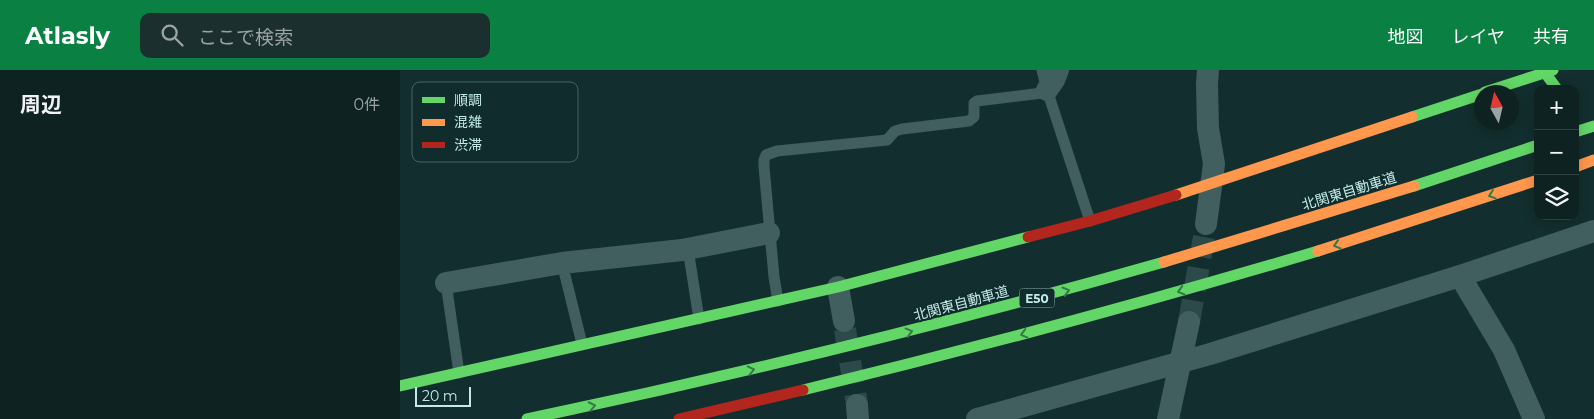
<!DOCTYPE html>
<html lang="ja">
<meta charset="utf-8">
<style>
body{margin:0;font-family:Montserrat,"Noto Sans JP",sans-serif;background:#1c2f2f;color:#f1f3f6}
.controls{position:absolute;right:15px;top:15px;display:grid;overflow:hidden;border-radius:10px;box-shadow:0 2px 12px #0003}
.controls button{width:45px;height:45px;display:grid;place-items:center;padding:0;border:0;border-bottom:1px solid #2e3f40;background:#0e2222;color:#f1f3f6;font:25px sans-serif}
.compass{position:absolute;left:1074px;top:15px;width:45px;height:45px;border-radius:50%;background:#0e2222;box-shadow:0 2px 12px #0003;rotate:352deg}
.scale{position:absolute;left:15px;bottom:12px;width:56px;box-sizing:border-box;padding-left:5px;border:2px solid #c3eae8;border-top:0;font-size:14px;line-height:18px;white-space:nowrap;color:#c3eae8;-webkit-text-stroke:4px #112c2c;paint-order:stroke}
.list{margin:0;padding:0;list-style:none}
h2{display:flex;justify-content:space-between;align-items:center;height:65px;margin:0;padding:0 20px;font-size:21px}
h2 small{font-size:16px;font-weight:400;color:#9ba4a5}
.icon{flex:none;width:28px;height:28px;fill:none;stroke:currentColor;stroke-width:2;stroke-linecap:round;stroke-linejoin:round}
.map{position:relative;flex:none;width:1194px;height:349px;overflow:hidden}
header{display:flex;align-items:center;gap:30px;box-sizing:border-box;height:70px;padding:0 25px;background:#0b8043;color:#fff}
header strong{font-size:24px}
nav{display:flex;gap:28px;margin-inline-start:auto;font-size:18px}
.search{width:350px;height:45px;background:#1c2f2f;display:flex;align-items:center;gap:12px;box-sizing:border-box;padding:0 18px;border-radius:10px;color:#9ba4a5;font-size:19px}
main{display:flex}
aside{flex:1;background:#0e2222}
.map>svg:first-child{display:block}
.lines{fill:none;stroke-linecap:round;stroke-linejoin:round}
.street-tunnel{stroke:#2d4a4a;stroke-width:22;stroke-dasharray:22 11;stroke-linecap:butt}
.lane{stroke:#415f5e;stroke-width:11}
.street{stroke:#415f5e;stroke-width:22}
.fast{stroke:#63d668;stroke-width:11}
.slow{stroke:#ff974d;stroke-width:11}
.jam{stroke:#b3261e;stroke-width:11}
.oneway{stroke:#367847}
.labels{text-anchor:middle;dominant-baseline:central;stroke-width:4;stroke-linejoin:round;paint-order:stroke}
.shield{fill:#112c2c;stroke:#8eb1b0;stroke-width:1}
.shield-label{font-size:12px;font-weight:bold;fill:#c3eae8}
.street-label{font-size:14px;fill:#c3eae8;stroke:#112c2c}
.key{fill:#112c2c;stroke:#466564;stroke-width:1}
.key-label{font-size:14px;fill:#c3eae8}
</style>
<header>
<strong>Atlasly</strong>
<div class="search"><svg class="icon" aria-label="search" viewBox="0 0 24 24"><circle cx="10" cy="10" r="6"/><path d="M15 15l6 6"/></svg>ここで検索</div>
<nav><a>地図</a><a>レイヤ</a><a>共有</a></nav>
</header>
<main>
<aside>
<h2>周辺<small>0件</small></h2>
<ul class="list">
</ul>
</aside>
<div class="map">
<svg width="1194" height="349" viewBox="0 0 1194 349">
<rect width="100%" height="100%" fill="#132e2e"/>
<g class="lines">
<g class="street-tunnel">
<path d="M 789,252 L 804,167"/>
<path d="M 445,259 L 457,335"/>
</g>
<g class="lane">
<path d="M 642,0 L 647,20 L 690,151"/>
<path d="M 288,179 L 299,249"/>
<path d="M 162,193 L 182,274"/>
<path d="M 46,213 L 59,303"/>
<path d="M 378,231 L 374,207 L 364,97 L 364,90 L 366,85 L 377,81 L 487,70 L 495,61 L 502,59 L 569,51 L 574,47 L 574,33 L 577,31 L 642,23 L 647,20"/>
</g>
<g class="street">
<path d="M 647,20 L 654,10 L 658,0"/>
<path d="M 806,154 L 814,94 L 808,58 L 807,14 L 808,0"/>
<path d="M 1060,206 L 1104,280 L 1134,349"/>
<path d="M 46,213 L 162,193 L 282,180 L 369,163"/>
<path d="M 438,217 L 444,251"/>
<path d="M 457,335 L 458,349"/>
<path d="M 577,349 L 810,284 L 1060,206 L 1194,161"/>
<path d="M 768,349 L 789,252"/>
</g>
<g class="fast">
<path d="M 1143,0 L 1157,19"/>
<path d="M 1085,22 L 1153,0"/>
<path d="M 1012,47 L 1082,24"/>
<path d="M 1175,62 L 1194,56"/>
<path d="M 1014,116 L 1138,75"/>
<path d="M 0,316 L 438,217 L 628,167"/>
<path d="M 403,320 C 576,278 747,232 918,181"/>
<path d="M 127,349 C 341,304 553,252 764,192"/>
</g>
<g class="slow">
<path d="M 1175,97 L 1194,90"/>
<path d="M 776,125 L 1012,47"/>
<path d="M 918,181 L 1138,110"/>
<path d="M 764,192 L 1014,116"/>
</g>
<g class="jam">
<path d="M 628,167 L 690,151 L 776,125"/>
<path d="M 279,349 L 403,320"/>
</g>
</g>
<defs><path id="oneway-chevron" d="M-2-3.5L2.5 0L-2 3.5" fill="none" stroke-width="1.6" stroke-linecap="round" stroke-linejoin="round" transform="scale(1.25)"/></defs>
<g class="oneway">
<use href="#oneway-chevron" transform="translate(1092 125) rotate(161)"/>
<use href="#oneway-chevron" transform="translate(937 175) rotate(163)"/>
<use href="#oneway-chevron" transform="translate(666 221) rotate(-16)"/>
<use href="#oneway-chevron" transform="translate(781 221) rotate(164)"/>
<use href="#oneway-chevron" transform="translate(509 262) rotate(-15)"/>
<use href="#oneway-chevron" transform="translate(624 264) rotate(165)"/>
<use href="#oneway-chevron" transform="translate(351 300) rotate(-13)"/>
<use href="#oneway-chevron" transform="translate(192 336) rotate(-12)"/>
</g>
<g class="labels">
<rect class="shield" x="619.5" y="218.5" width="35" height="19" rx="4"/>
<g class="shield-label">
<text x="637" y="228">E50</text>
</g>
<g class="street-label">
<text transform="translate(949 121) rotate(-17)">北関東自動車道</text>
<text transform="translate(561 233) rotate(-15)">北関東自動車道</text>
</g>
</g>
<rect x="12" y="12" width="166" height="80" rx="8" class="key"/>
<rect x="22" y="27" width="23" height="6" fill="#63d668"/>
<rect x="22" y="49" width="23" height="7" fill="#ff974d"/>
<rect x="22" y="72" width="23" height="6" fill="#b3261e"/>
<g class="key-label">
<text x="54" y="35">順調</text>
<text x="54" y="57">混雑</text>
<text x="54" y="80">渋滞</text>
</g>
</svg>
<div class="controls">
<button>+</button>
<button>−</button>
<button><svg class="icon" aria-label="layers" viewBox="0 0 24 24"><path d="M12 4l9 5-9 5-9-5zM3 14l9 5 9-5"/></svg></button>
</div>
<svg class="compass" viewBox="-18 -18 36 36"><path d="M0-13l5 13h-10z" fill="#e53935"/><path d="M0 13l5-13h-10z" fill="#9ba4a5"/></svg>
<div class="scale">20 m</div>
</div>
</main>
